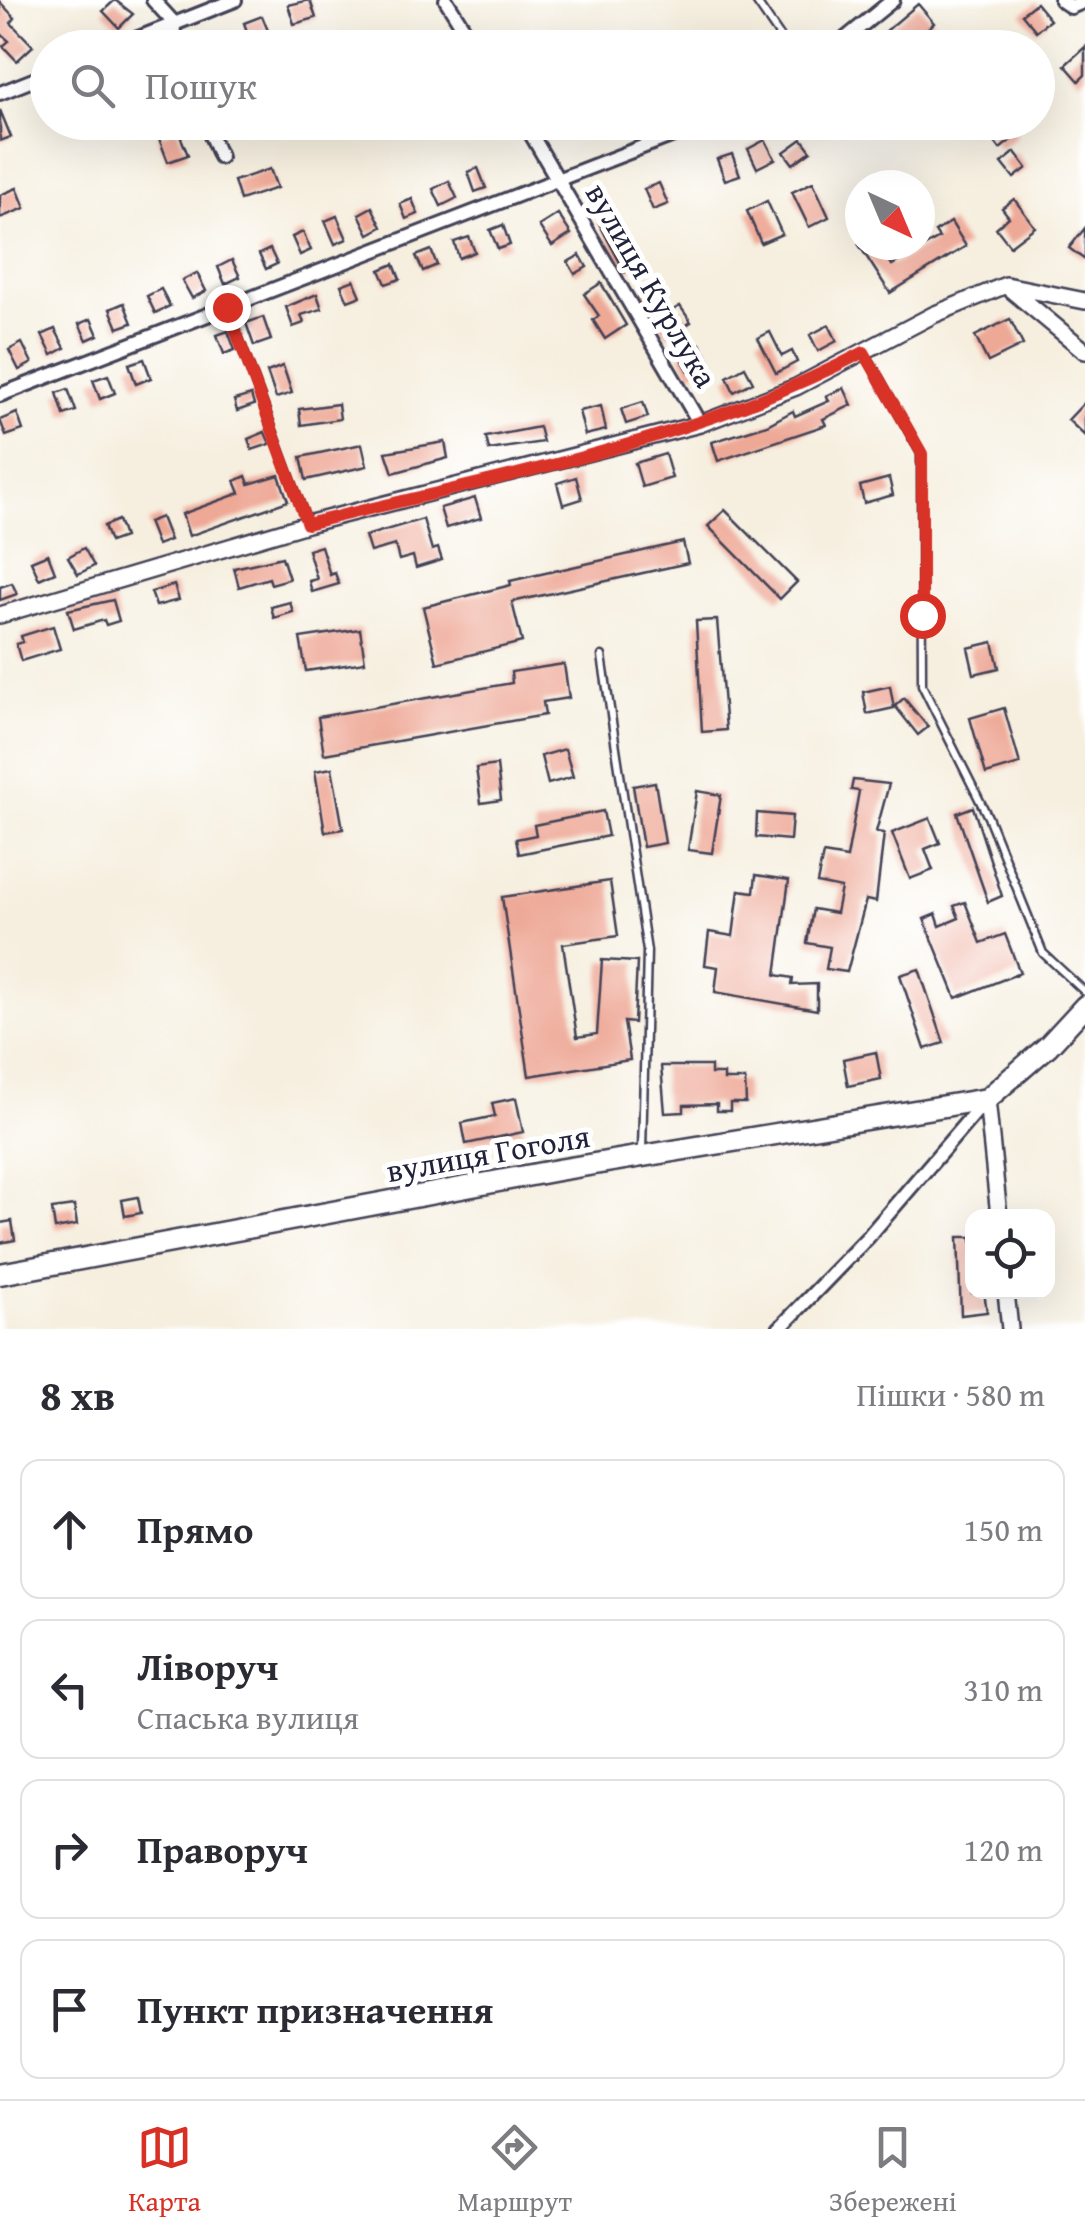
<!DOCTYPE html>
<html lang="uk">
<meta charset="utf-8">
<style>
body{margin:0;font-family:"Gentium Book Plus",serif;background:#f7f7f7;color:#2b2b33}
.controls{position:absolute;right:30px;bottom:30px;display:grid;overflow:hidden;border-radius:20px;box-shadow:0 10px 40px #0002}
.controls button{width:90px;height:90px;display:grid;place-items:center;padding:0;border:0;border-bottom:2px solid #e1e1e2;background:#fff;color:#2b2b33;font:50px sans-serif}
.compass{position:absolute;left:845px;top:170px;width:90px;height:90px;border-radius:50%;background:#fff;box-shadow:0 10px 40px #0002;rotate:136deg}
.stop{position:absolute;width:30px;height:30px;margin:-22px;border:8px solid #d93025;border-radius:50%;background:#fff}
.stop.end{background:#d93025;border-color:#fff;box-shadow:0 2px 10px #0008}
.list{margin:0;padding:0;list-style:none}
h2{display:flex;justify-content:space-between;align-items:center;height:130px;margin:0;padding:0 40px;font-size:42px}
h2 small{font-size:32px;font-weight:400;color:#7c7c81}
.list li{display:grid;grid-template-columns:65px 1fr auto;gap:30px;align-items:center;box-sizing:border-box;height:140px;margin:0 20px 20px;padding:0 20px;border:2px solid #e1e1e2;border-radius:20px}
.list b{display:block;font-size:38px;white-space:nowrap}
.list p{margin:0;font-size:32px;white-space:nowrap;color:#7c7c81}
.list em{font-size:32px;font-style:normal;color:#7c7c81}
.icon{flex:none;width:55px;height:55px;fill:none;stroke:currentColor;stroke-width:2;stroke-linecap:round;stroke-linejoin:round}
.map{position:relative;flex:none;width:1085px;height:1329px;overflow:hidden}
.search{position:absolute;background:#fff;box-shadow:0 10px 40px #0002;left:30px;right:30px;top:30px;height:110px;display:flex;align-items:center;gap:25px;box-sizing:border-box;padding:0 35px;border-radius:55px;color:#7c7c81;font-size:38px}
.sheet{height:770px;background:#fff}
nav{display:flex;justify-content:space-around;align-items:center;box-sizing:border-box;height:140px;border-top:2px solid #e1e1e2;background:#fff;font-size:28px;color:#7c7c81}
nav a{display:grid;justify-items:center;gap:5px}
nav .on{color:#d93025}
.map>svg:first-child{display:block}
.building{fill:#eea896}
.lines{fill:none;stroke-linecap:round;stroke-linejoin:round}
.service-casing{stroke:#424154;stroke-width:11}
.minor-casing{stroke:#424154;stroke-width:18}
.tertiary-casing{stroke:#424154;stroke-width:20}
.primary-casing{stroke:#424154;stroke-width:25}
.service{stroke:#fff;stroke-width:6}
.minor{stroke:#fff;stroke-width:12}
.tertiary{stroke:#fff;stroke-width:15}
.primary{stroke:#fff;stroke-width:20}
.route{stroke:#d93025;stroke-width:12}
.labels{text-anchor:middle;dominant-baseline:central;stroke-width:10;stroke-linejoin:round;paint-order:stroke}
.street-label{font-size:32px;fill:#22223b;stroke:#fff}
</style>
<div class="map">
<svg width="1085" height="1329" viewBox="0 0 1085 1329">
<rect width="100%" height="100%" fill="#fff"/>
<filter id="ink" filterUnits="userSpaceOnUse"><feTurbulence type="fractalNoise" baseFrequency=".01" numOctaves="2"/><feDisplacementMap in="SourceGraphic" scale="20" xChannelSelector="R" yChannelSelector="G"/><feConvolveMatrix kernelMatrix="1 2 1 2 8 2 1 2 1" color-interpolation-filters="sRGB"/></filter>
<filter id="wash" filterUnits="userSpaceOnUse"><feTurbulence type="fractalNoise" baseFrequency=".0048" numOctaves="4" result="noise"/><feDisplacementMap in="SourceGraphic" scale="40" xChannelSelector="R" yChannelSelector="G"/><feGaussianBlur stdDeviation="2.25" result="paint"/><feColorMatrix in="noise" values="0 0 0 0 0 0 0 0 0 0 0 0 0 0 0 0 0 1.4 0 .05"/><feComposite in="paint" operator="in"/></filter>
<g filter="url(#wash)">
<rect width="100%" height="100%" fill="#f6efdf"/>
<g id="blocks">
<g class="building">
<path d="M 115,0 L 133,14 L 119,28 L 103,11 Z"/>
<path d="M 310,0 L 316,18 L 294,24 L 288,5 Z"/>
<path d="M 0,2 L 15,18 L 11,23 L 33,46 L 17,61 L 3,46 L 9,41 L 0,33 Z"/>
<path d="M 1036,3 L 1050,20 L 1036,31 L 1022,14 Z"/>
<path d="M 918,4 L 934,23 L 905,48 L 866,48 Z"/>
<path d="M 262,16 L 269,33 L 250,40 L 244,23 Z"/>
<path d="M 217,35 L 221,48 L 183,48 L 183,43 Z"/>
<path d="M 1085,47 L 1085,75 L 1079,81 L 1065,65 Z"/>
<path d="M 0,110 L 11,137 L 0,141 Z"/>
<path d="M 980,122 L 1007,122 L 1017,135 L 1000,149 Z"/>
<path d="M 177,128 L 188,155 L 168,162 L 158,136 Z"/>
<path d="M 802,139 L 811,151 L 793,164 L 784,152 Z"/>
<path d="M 765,140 L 775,159 L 757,168 L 748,149 Z"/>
<path d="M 1015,152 L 1027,168 L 1014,178 L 1002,163 Z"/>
<path d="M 732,154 L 740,175 L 725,180 L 717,159 Z"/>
<path d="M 478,168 L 486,188 L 475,192 L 468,172 Z"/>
<path d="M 270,169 L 277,188 L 240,200 L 234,181 Z"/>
<path d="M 449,181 L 457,198 L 441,206 L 433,189 Z"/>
<path d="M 813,182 L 829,217 L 809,227 L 792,192 Z"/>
<path d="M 659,183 L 668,204 L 653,210 L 644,189 Z"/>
<path d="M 17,188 L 25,208 L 0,218 L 0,195 Z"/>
<path d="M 412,199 L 418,214 L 406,219 L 400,204 Z"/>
<path d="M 1014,199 L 1035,227 L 1010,246 L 996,228 L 1009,217 L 1002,208 Z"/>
<path d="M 767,201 L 782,234 L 761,243 L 747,211 Z"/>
<path d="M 372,207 L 382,227 L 369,234 L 359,214 Z"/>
<path d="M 558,214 L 571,234 L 552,246 L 539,226 Z"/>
<path d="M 337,216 L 347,239 L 335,244 L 325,221 Z"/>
<path d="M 613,216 L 640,264 L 625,272 L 599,223 Z"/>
<path d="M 951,222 L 966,246 L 890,293 L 859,245 L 879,245 L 892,265 L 939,238 L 935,232 Z"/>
<path d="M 503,225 L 510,245 L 498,249 L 490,230 Z"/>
<path d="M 1085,228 L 1085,260 L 1069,248 Z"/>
<path d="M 303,232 L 311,250 L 300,255 L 292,237 Z"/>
<path d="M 469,237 L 475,252 L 459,258 L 454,242 Z"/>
<path d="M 270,249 L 277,264 L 266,269 L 259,254 Z"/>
<path d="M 431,250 L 437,265 L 423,271 L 416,256 Z"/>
<path d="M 580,255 L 587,267 L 575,274 L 568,262 Z"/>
<path d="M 232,260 L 240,277 L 225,284 L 218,267 Z"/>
<path d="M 394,264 L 400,279 L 386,284 L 380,270 Z"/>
<path d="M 197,273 L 206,291 L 192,298 L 182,280 Z"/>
<path d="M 354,280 L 361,296 L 348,301 L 341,285 Z"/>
<path d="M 601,283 L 626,325 L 605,339 L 593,320 L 599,316 L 584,294 Z"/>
<path d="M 650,286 L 668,313 L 680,306 L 691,322 L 668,336 L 639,293 Z"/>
<path d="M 161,289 L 170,306 L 155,313 L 147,296 Z"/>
<path d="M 317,294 L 322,309 L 301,315 L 304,323 L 293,327 L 286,307 Z"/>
<path d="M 124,303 L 132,323 L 118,328 L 110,309 Z"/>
<path d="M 263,317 L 271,340 L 254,346 L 246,323 Z"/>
<path d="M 91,319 L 98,335 L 87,340 L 79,324 Z"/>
<path d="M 1010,319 L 1023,345 L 988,362 L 975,336 Z"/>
<path d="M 829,325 L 837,341 L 818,351 L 810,335 Z"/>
<path d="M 55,329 L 65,348 L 52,355 L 42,335 Z"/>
<path d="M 228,331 L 235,350 L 224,354 L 217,335 Z"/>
<path d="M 770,332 L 782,356 L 792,351 L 797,362 L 776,373 L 758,338 Z"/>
<path d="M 22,343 L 32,363 L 19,370 L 9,350 Z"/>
<path d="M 700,344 L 711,363 L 691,375 L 680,356 Z"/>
<path d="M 144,359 L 151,378 L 136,384 L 129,364 Z"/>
<path d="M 283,366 L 292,393 L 276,398 L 267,372 Z"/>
<path d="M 745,367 L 753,382 L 734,392 L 727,377 Z"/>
<path d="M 108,375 L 115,393 L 100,399 L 93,380 Z"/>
<path d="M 844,388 L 852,405 L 823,419 L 826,425 L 718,461 L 712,442 L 767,425 L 793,411 L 795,416 L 829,401 L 826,396 Z"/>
<path d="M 68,389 L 76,411 L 64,415 L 57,393 Z"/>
<path d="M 251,395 L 254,405 L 237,411 L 234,400 Z"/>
<path d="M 643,402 L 648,417 L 626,424 L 621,409 Z"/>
<path d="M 1085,402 L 1085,436 L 1068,420 Z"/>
<path d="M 338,404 L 340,419 L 301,425 L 299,409 Z"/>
<path d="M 601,406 L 606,430 L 585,435 L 579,411 Z"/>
<path d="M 17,413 L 23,430 L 6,436 L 0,420 Z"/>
<path d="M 539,427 L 543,442 L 489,450 L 486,437 Z"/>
<path d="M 265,432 L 270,444 L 252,450 L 248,439 Z"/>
<path d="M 445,442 L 448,458 L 393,473 L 386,452 Z"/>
<path d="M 362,444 L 367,466 L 306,480 L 301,457 Z"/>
<path d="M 665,454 L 672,478 L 642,487 L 635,463 Z"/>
<path d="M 279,475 L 288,501 L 189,536 L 182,514 L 240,493 L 235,481 L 246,476 L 249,484 Z"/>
<path d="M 576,477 L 582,499 L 563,505 L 557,483 Z"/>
<path d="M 889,478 L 893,495 L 864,503 L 860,486 Z"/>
<path d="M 475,498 L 481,518 L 446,528 L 440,508 Z"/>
<path d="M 725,510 L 797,582 L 780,599 L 708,526 Z"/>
<path d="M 161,517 L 170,540 L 157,545 L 148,522 Z"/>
<path d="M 423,519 L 432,550 L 438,548 L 442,560 L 416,568 L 413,556 L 399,560 L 395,545 L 370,552 L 365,536 Z"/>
<path d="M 118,520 L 124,537 L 110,542 L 104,526 Z"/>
<path d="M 683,542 L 688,563 L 512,602 L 522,642 L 437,663 L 423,607 L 511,585 L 510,581 Z"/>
<path d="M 321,546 L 330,575 L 335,573 L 339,584 L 312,592 L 309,581 L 317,579 L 308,550 Z"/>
<path d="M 84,548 L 94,566 L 78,574 L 68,557 Z"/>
<path d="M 48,554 L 55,572 L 39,579 L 31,561 Z"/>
<path d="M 282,557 L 289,579 L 271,584 L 269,578 L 239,587 L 234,568 Z"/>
<path d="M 12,583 L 17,594 L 0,600 L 0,587 Z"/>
<path d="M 174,585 L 179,600 L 156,606 L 151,592 Z"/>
<path d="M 113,600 L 119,621 L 106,625 L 104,620 L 74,629 L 68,610 Z"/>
<path d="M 290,602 L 293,612 L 274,618 L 271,607 Z"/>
<path d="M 717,620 L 726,730 L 702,732 L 696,621 Z"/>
<path d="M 53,626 L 60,649 L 21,661 L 16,644 L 23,642 L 21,636 Z"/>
<path d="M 360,629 L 365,662 L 306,671 L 300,638 Z"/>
<path d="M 993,642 L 999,668 L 974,674 L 968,648 Z"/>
<path d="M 564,664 L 569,698 L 543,702 L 545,715 L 324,754 L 318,717 L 512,683 L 511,672 Z"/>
<path d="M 890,686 L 894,708 L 867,714 L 863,692 Z"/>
<path d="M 904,698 L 928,727 L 918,735 L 895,706 Z"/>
<path d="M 1004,708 L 1020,764 L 986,774 L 970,718 Z"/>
<path d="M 565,749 L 573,777 L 548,784 L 541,756 Z"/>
<path d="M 497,765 L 501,800 L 481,803 L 476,768 Z"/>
<path d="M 332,768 L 343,829 L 325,832 L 315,771 Z"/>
<path d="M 853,780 L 889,784 L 876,832 L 884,833 L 876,902 L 866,900 L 847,972 L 826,969 L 830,947 L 807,943 L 813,909 L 836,913 L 841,888 L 817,883 L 823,854 L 847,858 L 859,791 L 851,790 Z"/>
<path d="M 655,782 L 665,843 L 643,847 L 633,786 Z"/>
<path d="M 697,791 L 721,795 L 712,853 L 688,850 Z"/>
<path d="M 973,807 L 1002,896 L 988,902 L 957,813 Z"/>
<path d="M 603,811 L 608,836 L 519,854 L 516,839 L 536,835 L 534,825 Z"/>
<path d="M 757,813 L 792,816 L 790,840 L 756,837 Z"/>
<path d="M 930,818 L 940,843 L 925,849 L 933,870 L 910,879 L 892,833 Z"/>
<path d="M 756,875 L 789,880 L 776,975 L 793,978 L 792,985 L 817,984 L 817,1010 L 715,992 L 718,967 L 705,965 L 709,932 L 733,936 L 739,890 L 754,892 Z"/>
<path d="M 610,881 L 618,936 L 563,944 L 577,1037 L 597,1034 L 602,960 L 637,962 L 634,1023 L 624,1022 L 630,1060 L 529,1076 L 502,897 Z"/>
<path d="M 965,902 L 981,943 L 1005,934 L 1020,973 L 956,998 L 924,919 L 936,914 L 940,926 L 959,918 L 954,906 Z"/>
<path d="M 919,969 L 944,1043 L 925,1049 L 900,975 Z"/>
<path d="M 876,1052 L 881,1079 L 848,1086 L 843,1059 Z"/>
<path d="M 661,1066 L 711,1066 L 711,1074 L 724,1074 L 724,1080 L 745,1080 L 746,1103 L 730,1103 L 730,1111 L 717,1111 L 717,1104 L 684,1105 L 684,1112 L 665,1113 Z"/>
<path d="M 516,1098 L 523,1132 L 466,1144 L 462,1123 L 495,1116 L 492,1103 Z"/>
<path d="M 138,1197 L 141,1213 L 125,1216 L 122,1200 Z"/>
<path d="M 74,1206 L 77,1225 L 55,1229 L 52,1209 Z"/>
<path d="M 12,1221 L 15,1240 L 0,1243 L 0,1223 Z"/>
<path d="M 958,1237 L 972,1237 L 972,1293 L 984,1292 L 987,1312 L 961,1315 Z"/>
</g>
</g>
</g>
<g filter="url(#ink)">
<use href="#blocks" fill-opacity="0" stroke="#424154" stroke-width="2.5"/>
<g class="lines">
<defs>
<g id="service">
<path d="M 755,0 L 788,48"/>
<path d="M 228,309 L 307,523"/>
<path d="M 865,353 L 921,453 L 922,685 L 988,817 L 1043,953 L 1085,992"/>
<path d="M 602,656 L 647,951 L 642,1151"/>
</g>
<g id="minor">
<path d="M 153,0 L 174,23 L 173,48"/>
<path d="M 446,0 L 476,48"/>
<path d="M 1061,0 L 1071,7 L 1085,1"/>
<path d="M 113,48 L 235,0"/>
<path d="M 834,48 L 893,0"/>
<path d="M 0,93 L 48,74"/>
<path d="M 205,122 L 220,157"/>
<path d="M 524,122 L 700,424"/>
<path d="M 0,395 L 707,122"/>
<path d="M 779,1329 L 868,1237 L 985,1101"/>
</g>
<g id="tertiary">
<path d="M 1009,288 L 1085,351"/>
<path d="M 0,615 L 307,524 L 700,424 L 796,387 L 933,315 L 1006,285 L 1085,301"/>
<path d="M 987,1099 L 999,1216"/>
<path d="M 1006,1292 L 1010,1329"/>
</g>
<path id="primary" d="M 0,1274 L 558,1170 L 987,1099 L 1048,1046 L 1085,1006"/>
</defs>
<use href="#service" class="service-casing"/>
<use href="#minor" class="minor-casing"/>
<use href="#tertiary" class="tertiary-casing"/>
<use href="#primary" class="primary-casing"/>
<use href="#service" class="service"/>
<use href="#minor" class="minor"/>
<use href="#tertiary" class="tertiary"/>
<use href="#primary" class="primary"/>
</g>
</g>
<g class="lines" filter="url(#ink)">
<path class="route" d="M 227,307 L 307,524 C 496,477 692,443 864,352 L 922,454 L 922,615"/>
</g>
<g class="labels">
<g class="street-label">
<text transform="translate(652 285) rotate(60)">вулиця Курлука</text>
<text transform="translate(488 1153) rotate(-10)">вулиця Гоголя</text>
</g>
</g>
</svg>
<div class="controls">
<button><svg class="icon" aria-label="locate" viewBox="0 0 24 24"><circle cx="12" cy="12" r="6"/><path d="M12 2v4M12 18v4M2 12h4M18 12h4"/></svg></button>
</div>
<svg class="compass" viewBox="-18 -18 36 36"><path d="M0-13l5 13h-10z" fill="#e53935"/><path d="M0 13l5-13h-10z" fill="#7c7c81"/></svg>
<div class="stop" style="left:922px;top:615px"></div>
<div class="stop end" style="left:227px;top:307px"></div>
<div class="search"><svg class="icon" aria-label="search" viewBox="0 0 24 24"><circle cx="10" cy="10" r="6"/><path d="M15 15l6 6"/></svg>Пошук</div>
</div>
<section class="sheet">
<h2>8 хв<small>Пішки · 580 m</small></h2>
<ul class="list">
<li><svg class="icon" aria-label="ahead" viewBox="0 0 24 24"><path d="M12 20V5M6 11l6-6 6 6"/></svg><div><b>Прямо</b></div><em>150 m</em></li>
<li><svg class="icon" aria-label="left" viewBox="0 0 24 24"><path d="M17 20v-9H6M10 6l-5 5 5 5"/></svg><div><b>Ліворуч</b><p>Спаська вулиця</p></div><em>310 m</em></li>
<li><svg class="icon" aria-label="right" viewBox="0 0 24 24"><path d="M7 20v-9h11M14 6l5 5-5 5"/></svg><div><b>Праворуч</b></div><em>120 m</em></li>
<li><svg class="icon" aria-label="arrive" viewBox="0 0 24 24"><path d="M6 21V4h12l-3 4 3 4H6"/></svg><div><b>Пункт призначення</b></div></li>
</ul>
</section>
<nav>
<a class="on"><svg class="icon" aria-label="map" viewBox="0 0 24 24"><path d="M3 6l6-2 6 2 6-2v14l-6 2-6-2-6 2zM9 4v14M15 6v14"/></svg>Карта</a>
<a><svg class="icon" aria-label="directions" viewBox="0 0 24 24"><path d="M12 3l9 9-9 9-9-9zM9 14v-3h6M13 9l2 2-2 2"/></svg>Маршрут</a>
<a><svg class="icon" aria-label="saved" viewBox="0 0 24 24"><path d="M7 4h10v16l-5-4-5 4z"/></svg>Збережені</a>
</nav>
